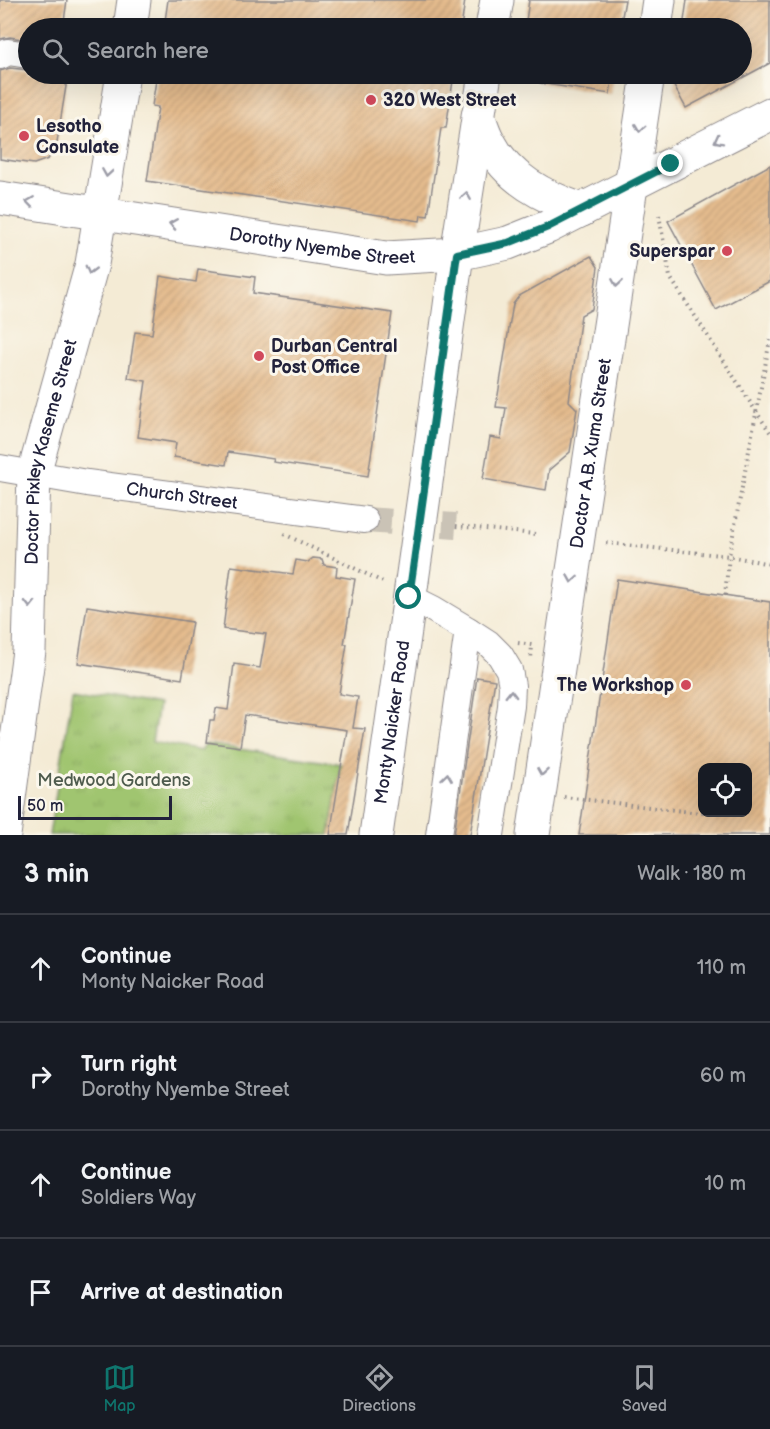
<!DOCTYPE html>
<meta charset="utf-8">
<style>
body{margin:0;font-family:"Balsamiq Sans",sans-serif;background:#242831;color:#f1f3f6}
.controls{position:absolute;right:18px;bottom:18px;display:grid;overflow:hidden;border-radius:12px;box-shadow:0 6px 24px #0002}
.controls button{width:54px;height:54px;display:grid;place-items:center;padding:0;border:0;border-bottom:2px solid #363941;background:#171b24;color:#f1f3f6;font:30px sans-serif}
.scale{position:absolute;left:18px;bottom:15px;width:154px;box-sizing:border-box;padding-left:6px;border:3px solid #22223b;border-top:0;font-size:16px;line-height:21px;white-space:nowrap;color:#22223b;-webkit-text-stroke:4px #fbf7ec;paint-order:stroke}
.stop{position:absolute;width:18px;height:18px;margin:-14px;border:4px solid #0f766e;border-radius:50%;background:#fff}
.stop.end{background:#0f766e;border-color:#fff;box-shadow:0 2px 6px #0008}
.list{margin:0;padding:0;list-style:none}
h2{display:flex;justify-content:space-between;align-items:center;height:78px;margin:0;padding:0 24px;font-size:26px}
h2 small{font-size:20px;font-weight:400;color:#9ea1a6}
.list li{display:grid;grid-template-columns:39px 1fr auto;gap:18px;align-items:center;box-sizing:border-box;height:108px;padding:0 24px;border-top:2px solid #363941}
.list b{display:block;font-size:22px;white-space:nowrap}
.list p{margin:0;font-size:20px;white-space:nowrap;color:#9ea1a6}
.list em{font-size:20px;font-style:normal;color:#9ea1a6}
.icon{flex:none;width:33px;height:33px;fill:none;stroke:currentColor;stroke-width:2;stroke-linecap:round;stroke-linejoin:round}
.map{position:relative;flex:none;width:770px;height:835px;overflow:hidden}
.search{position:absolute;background:#171b24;box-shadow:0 6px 24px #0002;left:18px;right:18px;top:18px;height:66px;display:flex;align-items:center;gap:15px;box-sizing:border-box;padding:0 21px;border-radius:33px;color:#9ea1a6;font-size:22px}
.sheet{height:510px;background:#171b24}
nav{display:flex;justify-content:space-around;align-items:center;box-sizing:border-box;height:84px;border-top:2px solid #363941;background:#171b24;font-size:16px;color:#9ea1a6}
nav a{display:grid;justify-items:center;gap:3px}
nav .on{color:#0f766e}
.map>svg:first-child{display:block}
.grass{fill:url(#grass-tufts);stroke:#617455;stroke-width:1.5}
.building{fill:url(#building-hatch);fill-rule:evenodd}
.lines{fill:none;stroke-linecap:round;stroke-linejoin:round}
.minor-tunnel{stroke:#cac3b6;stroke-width:26;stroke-dasharray:26 13;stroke-linecap:butt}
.minor-casing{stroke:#8b8688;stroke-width:28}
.major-casing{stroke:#8b8688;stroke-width:35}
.path{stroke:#8b8688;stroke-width:4;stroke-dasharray:1.5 4.5;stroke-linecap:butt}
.minor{stroke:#fff;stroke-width:26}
.major{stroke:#fff;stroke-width:33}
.major-bridge-casing{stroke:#8b8688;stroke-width:35;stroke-linecap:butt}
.major-bridge{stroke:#fff;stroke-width:33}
.oneway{stroke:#9c9ca7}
.route{stroke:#0f766e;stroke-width:8}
.poi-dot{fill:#d1495b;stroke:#fbf7ec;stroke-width:2}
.labels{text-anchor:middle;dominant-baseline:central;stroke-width:6;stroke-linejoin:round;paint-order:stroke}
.poi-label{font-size:18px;font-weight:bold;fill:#22223b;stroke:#fbf7ec;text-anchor:start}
.street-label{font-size:18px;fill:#22223b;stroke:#fbf7ec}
.park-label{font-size:18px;fill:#4e5b4d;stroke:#fbf7ec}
</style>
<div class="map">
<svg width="770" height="835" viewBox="0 0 770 835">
<defs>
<pattern id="grass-tufts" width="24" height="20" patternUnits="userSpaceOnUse" patternTransform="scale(1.5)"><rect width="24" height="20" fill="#a0c56f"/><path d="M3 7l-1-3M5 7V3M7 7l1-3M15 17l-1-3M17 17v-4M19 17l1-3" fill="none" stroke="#8aa961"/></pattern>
<pattern id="building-hatch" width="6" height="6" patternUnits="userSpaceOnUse" patternTransform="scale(1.5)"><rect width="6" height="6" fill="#e4bb8d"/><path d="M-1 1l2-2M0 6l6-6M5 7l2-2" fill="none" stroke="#c3a07b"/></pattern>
</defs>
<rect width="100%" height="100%" fill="#fbf7ec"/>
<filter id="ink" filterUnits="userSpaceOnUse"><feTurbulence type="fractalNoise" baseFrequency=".0167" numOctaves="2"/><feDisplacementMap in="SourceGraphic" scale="12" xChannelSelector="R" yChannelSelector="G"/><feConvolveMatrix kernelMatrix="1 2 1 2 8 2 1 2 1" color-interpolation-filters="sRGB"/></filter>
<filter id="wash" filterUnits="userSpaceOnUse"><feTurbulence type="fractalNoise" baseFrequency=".008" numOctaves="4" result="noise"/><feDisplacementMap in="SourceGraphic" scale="24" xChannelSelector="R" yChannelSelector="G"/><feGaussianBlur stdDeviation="1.35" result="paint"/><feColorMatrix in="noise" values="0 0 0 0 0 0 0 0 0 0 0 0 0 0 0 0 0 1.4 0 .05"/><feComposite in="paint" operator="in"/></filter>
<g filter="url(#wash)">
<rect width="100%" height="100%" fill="#f4ebd5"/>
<path class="grass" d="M 73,690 L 158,705 L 152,742 L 201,751 L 205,744 L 341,764 L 329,835 L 49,835 Z"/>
<g id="blocks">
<g class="building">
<path d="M 0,0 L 67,0 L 64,21 L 62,21 L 60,28 L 28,28 L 28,40 L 10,37 L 0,39 Z"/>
<path d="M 168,0 L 465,0 L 461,28 L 164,28 Z"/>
<path d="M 529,0 L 625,0 L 620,28 L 525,28 Z"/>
<path d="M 687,0 L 770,0 L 770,63 L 686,108 L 674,86 L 676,74 L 741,74 L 741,28 L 683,28 Z"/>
<path d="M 10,68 L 28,70 L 28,74 L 68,74 L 56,148 L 48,159 L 34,164 L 0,159 L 0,71 Z"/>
<path d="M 157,74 L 454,74 L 446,128 L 441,128 L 428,216 L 421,215 L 420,221 L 147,181 L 158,107 L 152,106 Z"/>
<path d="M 541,74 L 613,74 L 610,94 L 540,83 Z"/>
<path d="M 770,165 L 770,281 L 716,310 L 668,221 Z"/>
<path d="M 591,256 L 598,267 L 592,309 L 581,315 L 569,401 L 577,409 L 570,452 L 549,470 L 546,490 L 483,479 L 490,437 L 501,439 L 506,408 L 496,407 L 513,304 L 519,296 Z"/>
<path d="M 198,269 L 255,277 L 253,293 L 392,313 L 368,476 L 273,462 L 274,459 L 228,452 L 226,465 L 174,457 L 176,443 L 138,437 L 146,381 L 128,378 L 135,332 L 152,334 L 160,276 L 196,282 Z"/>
<path d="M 313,558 L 322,559 L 324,565 L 337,567 L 336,576 L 355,579 L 344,644 L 347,644 L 339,694 L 358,697 L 353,728 L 365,729 L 348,835 L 330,835 L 347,730 L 245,715 L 240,747 L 207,742 L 210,720 L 214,720 L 216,708 L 228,710 L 234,664 L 260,668 L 266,634 L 223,629 L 231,566 L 293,574 L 296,560 L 308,562 Z"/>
<path d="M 617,579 L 770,602 L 770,835 L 579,835 ZM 702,768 L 747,768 L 747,813 L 702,813 Z"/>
<path d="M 87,606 L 192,622 L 182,679 L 78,663 Z"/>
<path d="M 477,677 L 495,680 L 470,835 L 454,835 Z"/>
</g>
</g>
</g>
<g filter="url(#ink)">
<use href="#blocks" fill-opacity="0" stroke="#8b8688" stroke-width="1.5"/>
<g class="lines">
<path class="minor-tunnel" d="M 365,520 L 456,526"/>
<defs>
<g id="minor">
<path d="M 0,56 L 8,52 L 28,55"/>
<path id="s1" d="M 0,468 L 87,483 L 365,520"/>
<path d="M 409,597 L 433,609 L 468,630 L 488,643 L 500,655 L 509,670 L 512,686 L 511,706 L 491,835"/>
<path d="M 439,835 L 468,630"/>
</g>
<g id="major">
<path d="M 130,28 L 134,0"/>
<path d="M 492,28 L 497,0"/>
<path d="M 655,28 L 659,0"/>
<path d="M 478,116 C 482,125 484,134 489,142 C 508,179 544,197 582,210"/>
<path id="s2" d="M 0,198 L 386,258 L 457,254 L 508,243 L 548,227 L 770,114"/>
<path d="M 427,475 L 457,254 L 485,74"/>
<path id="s3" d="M 4,835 L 29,651 L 34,473 L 92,264 L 123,74"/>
<path id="s4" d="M 376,835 L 412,581"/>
<path id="s5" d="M 533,835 L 648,74"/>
</g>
</defs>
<use href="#minor" class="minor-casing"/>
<use href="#major" class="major-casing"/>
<g class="path">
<path d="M 659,215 L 670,277 L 757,413 L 770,432"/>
<path d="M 456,526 L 535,534"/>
<path d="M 284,534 L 385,583"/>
<path d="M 606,543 L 729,556 L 770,564"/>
<path d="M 725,595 L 729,556 L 770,340"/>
<path d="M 518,643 L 532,645 L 531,659"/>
<path d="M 564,797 L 700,813"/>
</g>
<use href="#minor" class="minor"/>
<use href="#major" class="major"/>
<defs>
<path id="major-bridge" d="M 412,581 L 427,475"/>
</defs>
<use href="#major-bridge" class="major-bridge-casing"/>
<use href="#major-bridge" class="major-bridge"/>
</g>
<defs><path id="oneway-chevron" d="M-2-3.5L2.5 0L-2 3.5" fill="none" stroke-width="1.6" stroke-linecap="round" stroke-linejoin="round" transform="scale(1.5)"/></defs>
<g class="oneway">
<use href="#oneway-chevron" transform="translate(640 128) rotate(98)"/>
<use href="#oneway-chevron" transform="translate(718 140) rotate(153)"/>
<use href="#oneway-chevron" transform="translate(107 173) rotate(99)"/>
<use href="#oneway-chevron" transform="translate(466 196) rotate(-81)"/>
<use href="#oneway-chevron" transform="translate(30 202) rotate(-172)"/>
<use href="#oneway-chevron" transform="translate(173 224) rotate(-171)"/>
<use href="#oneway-chevron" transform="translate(90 270) rotate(105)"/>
<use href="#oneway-chevron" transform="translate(617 283) rotate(99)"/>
<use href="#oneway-chevron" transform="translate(572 579) rotate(99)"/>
<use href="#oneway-chevron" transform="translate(30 604) rotate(91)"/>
<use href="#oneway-chevron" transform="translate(511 694) rotate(-89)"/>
<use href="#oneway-chevron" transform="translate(542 772) rotate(99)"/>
<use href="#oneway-chevron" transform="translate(447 777) rotate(-82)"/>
</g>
</g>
<g class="lines" filter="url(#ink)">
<path class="route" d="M 409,597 L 457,254 L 508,243 L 548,227 L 671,164"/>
</g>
<g class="poi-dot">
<circle cx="371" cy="100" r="6"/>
<circle cx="24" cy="136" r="6"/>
<circle cx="727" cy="251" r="6"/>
<circle cx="259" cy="356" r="6"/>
<circle cx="686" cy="685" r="6"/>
</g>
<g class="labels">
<g class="poi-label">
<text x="383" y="100">320 West Street</text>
<text x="36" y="126">Lesotho<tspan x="36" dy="21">Consulate</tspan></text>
<text x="715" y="251" text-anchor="end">Superspar</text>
<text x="271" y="346">Durban Central<tspan x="271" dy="21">Post Office</tspan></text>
<text x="674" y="685" text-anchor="end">The Workshop</text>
</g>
<g class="street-label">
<text stroke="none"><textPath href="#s2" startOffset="326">Dorothy Nyembe Street</textPath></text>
<text stroke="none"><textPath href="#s3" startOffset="387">Doctor Pixley Kaseme Street</textPath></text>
<text stroke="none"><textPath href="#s5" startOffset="386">Doctor A.B. Xuma Street</textPath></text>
<text stroke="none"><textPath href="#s1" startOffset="184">Church Street</textPath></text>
<text stroke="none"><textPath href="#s4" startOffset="114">Monty Naicker Road</textPath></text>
</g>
<g class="park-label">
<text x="114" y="780">Medwood Gardens</text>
</g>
</g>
</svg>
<div class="controls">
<button><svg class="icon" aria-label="locate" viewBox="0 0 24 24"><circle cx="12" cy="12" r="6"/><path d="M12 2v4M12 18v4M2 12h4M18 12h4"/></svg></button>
</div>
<div class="scale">50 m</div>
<div class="stop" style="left:409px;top:597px"></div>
<div class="stop end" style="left:671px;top:164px"></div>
<div class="search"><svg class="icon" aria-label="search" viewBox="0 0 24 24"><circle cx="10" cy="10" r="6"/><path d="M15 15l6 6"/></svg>Search here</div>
</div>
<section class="sheet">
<h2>3 min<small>Walk · 180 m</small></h2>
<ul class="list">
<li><svg class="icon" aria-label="ahead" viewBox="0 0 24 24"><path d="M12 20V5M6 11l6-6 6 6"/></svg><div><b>Continue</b><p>Monty Naicker Road</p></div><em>110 m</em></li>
<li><svg class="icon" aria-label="right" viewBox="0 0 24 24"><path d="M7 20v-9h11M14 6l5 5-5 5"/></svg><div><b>Turn right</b><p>Dorothy Nyembe Street</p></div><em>60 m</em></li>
<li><svg class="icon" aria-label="ahead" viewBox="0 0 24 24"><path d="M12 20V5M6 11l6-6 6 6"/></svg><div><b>Continue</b><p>Soldiers Way</p></div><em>10 m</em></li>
<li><svg class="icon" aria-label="arrive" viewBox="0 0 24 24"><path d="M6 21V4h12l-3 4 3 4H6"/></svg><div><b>Arrive at destination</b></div></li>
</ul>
</section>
<nav>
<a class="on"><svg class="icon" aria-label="map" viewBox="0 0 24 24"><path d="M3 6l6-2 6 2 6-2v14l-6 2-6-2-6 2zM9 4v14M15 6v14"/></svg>Map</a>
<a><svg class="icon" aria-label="directions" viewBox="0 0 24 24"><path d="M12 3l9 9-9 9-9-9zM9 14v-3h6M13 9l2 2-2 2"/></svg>Directions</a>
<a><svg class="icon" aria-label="saved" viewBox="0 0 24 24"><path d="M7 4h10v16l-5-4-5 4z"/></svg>Saved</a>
</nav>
